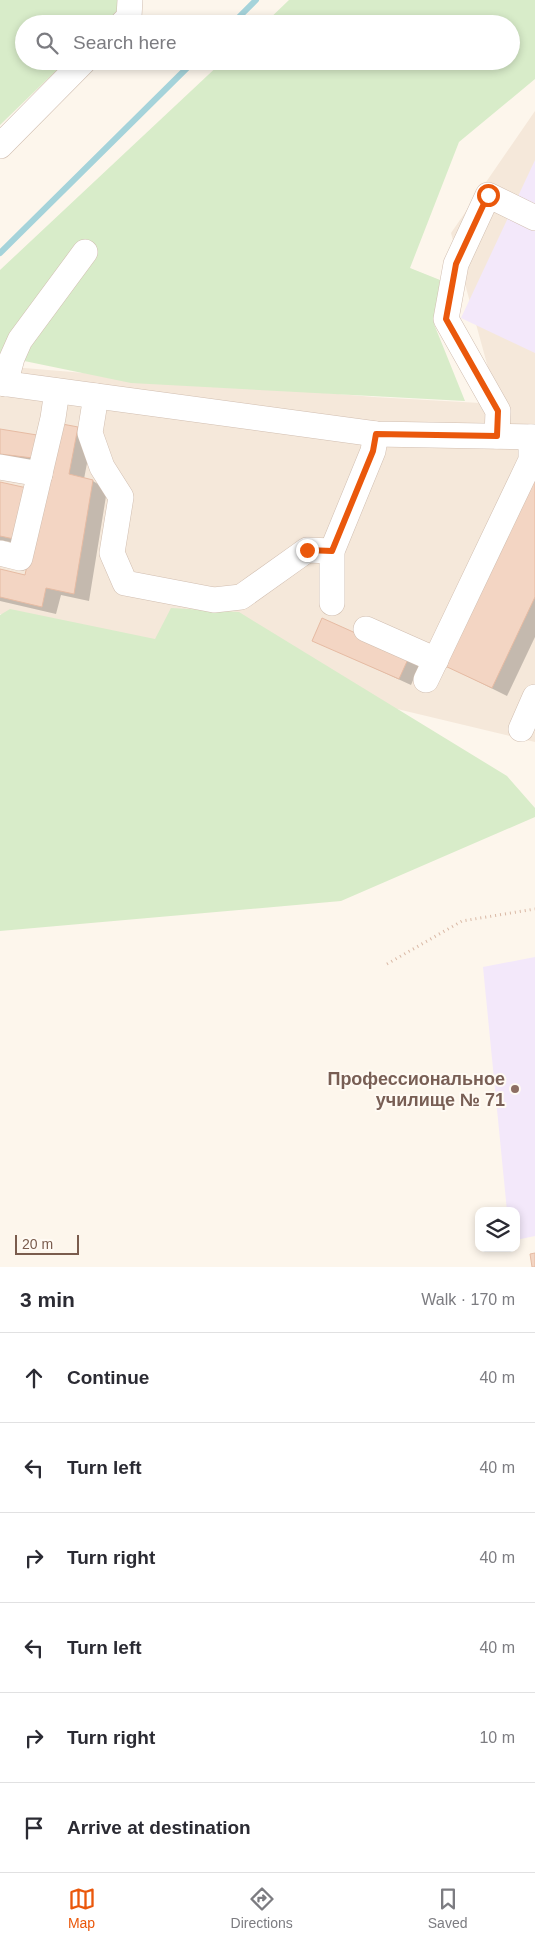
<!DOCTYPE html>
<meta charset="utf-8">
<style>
body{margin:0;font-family:Arial,sans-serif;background:#f7f7f7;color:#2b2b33}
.controls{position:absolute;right:15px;bottom:15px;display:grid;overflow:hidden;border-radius:10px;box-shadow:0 2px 8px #0003}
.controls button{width:45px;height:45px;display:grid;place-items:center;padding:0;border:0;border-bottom:1px solid #e1e1e2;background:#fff;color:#2b2b33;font:25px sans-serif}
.scale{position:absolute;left:15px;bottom:12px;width:64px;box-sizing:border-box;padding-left:5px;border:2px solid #7a5c4d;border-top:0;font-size:14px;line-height:18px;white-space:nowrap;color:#7a5c4d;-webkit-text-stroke:4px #fffaf3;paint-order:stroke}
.stop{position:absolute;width:15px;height:15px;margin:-11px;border:4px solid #ea580c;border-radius:50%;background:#fff}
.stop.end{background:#ea580c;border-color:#fff;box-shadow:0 1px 5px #0008}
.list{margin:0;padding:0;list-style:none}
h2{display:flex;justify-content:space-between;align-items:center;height:65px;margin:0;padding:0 20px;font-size:21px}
h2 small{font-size:16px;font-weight:400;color:#7c7c81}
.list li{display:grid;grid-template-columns:32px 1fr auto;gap:15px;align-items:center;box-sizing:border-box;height:90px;padding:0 20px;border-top:1px solid #e1e1e2}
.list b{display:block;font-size:19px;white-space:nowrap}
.list em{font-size:16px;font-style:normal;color:#7c7c81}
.icon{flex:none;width:28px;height:28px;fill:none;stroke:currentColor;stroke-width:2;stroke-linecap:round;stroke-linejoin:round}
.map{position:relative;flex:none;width:535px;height:1267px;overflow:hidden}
.search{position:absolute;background:#fff;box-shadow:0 2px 8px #0003;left:15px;right:15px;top:15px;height:55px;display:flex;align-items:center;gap:12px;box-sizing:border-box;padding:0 18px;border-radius:28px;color:#7c7c81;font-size:19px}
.sheet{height:605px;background:#fff}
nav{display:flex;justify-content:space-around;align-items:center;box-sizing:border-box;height:70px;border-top:1px solid #e1e1e2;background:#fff;font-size:14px;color:#7c7c81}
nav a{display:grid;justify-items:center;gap:2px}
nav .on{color:#ea580c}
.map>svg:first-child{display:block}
.residential{fill:#f5e8da}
.education{fill:#f3e8fa}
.green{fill:#d8ecc9}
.shadow{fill:#0003}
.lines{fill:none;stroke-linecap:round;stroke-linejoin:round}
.stream{stroke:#a5d3da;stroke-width:6}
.building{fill:#f3d5c3;stroke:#e6bba3}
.minor-casing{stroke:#d1beb0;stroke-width:26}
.path{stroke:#d9b8a5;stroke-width:3;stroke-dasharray:1 4;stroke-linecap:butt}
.minor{stroke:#fff;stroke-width:25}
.route{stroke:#ea580c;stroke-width:6}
.education-dot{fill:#8d6e63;stroke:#fffaf3;stroke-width:2}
.labels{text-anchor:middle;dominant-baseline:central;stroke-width:4;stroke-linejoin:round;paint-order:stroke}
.education-label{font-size:18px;font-weight:bold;fill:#785e54;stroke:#fffaf3;text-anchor:end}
</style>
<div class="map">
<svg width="535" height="1267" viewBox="0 0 535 1267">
<rect width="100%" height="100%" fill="#fdf6ec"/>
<path class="residential" d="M 535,111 L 535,742 L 0,614 L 0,366 L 374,397 L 498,404 L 451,233 Z"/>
<g class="education">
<path d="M 535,160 L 535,353 L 461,318 Z"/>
<path d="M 535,957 L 535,1236 L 516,1240 L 516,1211 L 507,1211 L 483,967 Z"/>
</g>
<g class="green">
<path d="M 0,0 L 119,0 L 122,8 L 105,24 L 24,24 L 24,61 L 66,61 L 0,125 Z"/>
<path d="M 289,0 L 535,0 L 535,79 L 459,142 L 410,268 L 440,280 L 434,324 L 465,401 L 131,383 L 0,356 L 0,270 L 223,61 L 511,61 L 511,24 L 264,24 Z"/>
<path d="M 171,608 L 239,612 L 507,776 L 535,808 L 535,817 L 341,901 L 0,931 L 0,615 L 10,609 L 155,639 Z"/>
</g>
<g class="shadow">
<path d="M 58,425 L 78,429 L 92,437 L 84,479 L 93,481 L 107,490 L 89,601 L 61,595 L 56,614 L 0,601 L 0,570 L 26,577 L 29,546 L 0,540 L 0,483 L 27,489 Z"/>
<path d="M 0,430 L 44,464 L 0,458 Z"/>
<path d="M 535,481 L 535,637 L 507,696 L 445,665 Z"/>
<path d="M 322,620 L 420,664 L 411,685 L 313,640 Z"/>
</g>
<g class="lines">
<g class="stream">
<path d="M 232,24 L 256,0"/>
<path d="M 0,253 L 194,61"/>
</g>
</g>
<g class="building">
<path d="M 57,423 L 78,427 L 69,474 L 93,480 L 74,594 L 46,588 L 42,607 L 0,597 L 0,569 L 25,575 Z"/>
<path d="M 0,429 L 37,435 L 33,458 L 0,454 Z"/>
<path d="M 535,480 L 535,597 L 492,688 L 443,665 Z"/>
<path d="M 0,482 L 27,488 L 14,539 L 0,536 Z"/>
<path d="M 322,618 L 409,657 L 399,679 L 312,641 Z"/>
<path d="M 535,1253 L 535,1267 L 532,1267 L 530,1254 Z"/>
</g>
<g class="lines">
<defs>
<g id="minor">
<path d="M 122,24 L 129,17 L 130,0"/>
<path d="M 0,146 L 84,61"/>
<path d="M 0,383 L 376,434 L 535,437"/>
<path d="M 5,384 L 12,358 L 20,340 L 85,252"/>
<path d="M 96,396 L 90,433 L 102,467 L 121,497 L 112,553 L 125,583 L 214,600 L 241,597 L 307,550 L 332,551"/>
<path d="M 497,436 L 498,411 L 446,319 L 456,264 L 488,195 L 535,218"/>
<path d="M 0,467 L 40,474"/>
<path d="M 0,553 L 20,558 L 53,418 L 57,391"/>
<path d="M 332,603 L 332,551 L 373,451 L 376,434"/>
<path d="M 366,629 L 436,660"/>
<path d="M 426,680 L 531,460 L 531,437"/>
<path d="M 521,729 L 535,697"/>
</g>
</defs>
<use href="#minor" class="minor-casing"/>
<path class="path" d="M 387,964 L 462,921 L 535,909"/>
<use href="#minor" class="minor"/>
</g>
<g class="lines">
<path class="route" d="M 307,550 L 332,551 L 373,451 L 376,434 L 497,436 L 498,411 L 446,319 L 456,264 L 488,195"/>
</g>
<circle class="education-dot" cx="515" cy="1089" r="5"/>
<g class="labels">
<g class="education-label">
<text x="505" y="1079">Профессиональное<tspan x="505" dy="21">училище № 71</tspan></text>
</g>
</g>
</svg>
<div class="controls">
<button><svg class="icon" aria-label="layers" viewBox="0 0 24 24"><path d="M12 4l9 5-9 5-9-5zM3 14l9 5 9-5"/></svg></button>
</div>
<div class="scale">20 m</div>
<div class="stop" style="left:488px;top:195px"></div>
<div class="stop end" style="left:307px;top:550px"></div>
<div class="search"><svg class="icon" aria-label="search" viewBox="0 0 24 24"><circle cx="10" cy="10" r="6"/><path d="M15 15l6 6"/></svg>Search here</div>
</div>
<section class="sheet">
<h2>3 min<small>Walk · 170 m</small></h2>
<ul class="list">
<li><svg class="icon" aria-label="ahead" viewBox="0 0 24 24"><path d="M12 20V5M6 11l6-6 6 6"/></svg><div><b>Continue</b></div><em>40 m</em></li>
<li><svg class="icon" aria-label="left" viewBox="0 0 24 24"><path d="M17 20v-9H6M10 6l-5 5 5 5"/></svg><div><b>Turn left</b></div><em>40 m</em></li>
<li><svg class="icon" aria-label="right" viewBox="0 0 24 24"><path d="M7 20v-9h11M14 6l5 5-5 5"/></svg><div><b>Turn right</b></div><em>40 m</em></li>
<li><svg class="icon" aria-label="left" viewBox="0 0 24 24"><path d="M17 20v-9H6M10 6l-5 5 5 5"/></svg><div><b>Turn left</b></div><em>40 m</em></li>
<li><svg class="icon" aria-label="right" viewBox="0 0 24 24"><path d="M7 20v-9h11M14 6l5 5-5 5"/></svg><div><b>Turn right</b></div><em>10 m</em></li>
<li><svg class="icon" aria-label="arrive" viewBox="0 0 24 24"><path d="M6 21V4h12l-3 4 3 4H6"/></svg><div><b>Arrive at destination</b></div></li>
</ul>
</section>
<nav>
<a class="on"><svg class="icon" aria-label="map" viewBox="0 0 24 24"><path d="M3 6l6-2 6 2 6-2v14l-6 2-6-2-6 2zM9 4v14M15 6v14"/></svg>Map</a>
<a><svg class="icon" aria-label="directions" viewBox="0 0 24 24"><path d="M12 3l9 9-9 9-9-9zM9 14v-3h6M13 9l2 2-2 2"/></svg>Directions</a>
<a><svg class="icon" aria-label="saved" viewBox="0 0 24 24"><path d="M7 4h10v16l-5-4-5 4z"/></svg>Saved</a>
</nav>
